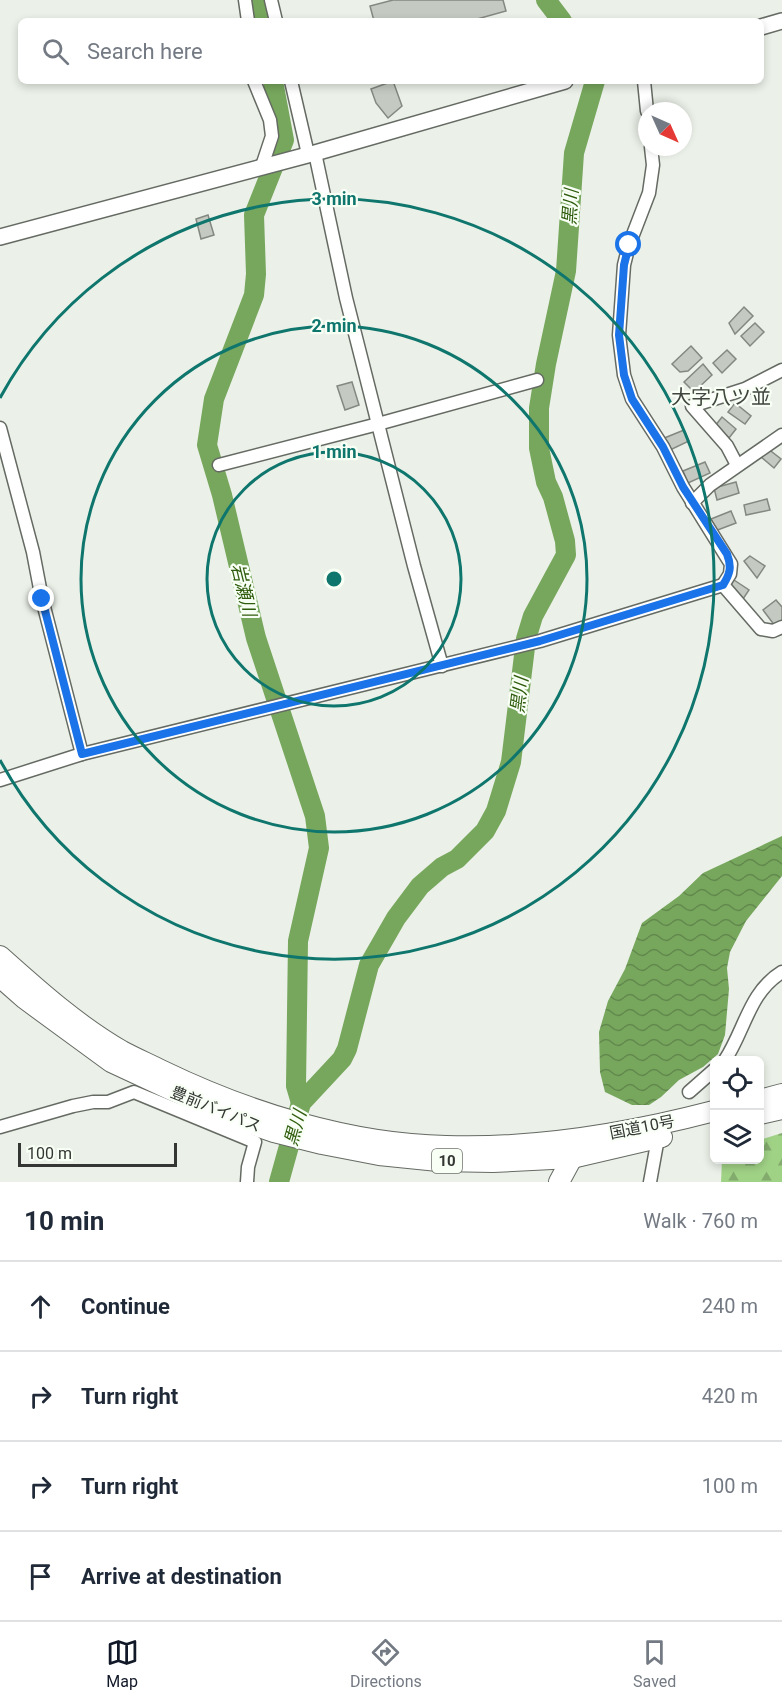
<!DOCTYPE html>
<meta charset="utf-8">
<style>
body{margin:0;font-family:Roboto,"Noto Sans JP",sans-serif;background:#f2f2f3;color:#1f2937}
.controls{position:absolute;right:18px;bottom:18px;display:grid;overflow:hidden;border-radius:9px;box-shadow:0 3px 9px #0003}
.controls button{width:54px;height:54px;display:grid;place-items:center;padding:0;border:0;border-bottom:2px solid #e0e1e3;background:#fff;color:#1f2937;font:30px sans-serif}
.compass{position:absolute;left:638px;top:102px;width:54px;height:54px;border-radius:50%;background:#fff;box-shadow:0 3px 9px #0003;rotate:135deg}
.scale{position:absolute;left:18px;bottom:15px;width:159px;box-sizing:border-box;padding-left:6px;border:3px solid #333632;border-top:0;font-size:16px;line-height:21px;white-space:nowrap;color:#333632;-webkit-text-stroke:4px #f8fff5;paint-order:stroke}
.stop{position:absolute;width:18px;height:18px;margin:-14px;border:4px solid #1a73e8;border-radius:50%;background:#fff}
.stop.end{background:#1a73e8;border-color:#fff;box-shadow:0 2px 6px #0008}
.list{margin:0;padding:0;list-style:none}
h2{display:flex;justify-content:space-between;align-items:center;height:78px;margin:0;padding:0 24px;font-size:26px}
h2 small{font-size:20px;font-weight:400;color:#747a83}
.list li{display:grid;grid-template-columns:39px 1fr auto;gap:18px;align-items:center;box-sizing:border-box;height:90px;padding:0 24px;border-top:2px solid #e0e1e3}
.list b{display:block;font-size:22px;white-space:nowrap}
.list em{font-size:20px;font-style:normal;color:#747a83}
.icon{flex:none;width:33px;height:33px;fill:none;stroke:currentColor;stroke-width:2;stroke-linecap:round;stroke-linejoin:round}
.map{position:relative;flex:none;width:782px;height:1182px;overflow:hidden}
.search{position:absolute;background:#fff;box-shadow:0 3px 9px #0003;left:18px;right:18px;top:18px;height:66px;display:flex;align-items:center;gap:15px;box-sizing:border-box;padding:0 21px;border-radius:9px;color:#747a83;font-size:22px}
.sheet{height:438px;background:#fff}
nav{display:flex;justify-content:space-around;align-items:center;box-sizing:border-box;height:84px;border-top:2px solid #e0e1e3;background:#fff;font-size:16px;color:#747a83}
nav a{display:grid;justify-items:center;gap:3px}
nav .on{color:#111827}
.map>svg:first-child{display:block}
.forest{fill:url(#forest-firs)}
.water{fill:url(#water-waves)}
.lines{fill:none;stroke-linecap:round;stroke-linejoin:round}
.river{stroke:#77a75d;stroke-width:20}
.building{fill:#c4cac1;stroke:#838880;stroke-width:1.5}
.minor-casing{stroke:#656b63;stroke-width:15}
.tertiary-casing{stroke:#656b63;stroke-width:18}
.primary-casing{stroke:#656b63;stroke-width:22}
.trunk-casing{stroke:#656b63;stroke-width:22}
.minor{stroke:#fff;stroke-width:12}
.tertiary{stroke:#fff;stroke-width:15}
.primary{stroke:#fff;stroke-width:20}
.trunk{stroke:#fff;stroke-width:20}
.route{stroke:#1a73e8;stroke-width:8}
.ring{fill:none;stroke:#0f766e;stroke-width:3}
.labels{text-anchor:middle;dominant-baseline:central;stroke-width:4.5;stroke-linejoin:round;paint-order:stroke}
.shield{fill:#f8fff5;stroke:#6e726c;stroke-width:1.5}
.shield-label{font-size:15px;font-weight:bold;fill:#333632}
.street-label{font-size:16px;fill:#333632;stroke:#f8fff5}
.water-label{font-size:18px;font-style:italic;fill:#2f5c0d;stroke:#f8fff5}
.quarter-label{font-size:20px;fill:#40453e;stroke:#f8fff5}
.centre{fill:#0f766e;stroke:#f8fff5;stroke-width:3}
.ring-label{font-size:18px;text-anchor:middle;font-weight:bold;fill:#0f766e;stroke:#f8fff5;stroke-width:4.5;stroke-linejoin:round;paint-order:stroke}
</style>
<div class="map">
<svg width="782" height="1182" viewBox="0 0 782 1182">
<defs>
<pattern id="forest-firs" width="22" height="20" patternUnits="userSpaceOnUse" patternTransform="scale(1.5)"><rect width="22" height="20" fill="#a0d286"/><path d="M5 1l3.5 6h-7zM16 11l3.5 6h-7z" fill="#83ab6e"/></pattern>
<pattern id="water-waves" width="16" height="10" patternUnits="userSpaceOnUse" patternTransform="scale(1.5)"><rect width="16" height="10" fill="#77a75d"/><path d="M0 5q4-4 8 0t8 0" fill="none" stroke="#62894d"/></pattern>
</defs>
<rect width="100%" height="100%" fill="#ebf1e8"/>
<path class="forest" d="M 782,1133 L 782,1182 L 721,1182 L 722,1160 L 760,1160 L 760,1140 Z"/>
<path class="water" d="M 782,836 L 782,876 L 746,921 L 730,952 L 727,968 L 729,989 L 725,1035 L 718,1054 L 703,1067 L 679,1080 L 661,1097 L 649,1105 L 632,1105 L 605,1092 L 600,1072 L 599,1032 L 608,1001 L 625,969 L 642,923 L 679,896 L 703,873 Z"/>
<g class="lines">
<g class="river">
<path d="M 257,0 L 261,21"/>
<path d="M 546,0 L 562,21"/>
<path d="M 273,81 L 284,140 L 254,215 L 256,274 L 254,295 L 214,399 L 207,445 L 222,495 L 256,638 L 315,816 L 319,848 L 298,941 L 296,1086 L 301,1103"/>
<path d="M 279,1182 L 301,1103 L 342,1059 L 347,1049 L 369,965 L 396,918 L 420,886 L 442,867 L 457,859 L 485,831 L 496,811 L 511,762 L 526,639 L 533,616 L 566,555 L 565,541 L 553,497 L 546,482 L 539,448 L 539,408 L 546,364 L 566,271 L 574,153 L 595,81"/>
</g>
</g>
<g class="building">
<path d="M 393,0 L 503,0 L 506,11 L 470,21 L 374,21 L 370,6 Z"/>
<path d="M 393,81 L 402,106 L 388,118 L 376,103 L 371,89 Z"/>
<path d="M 208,215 L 214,235 L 201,239 L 196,219 Z"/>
<path d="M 744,307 L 753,316 L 735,334 L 729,323 Z"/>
<path d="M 755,323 L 764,332 L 750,346 L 741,336 Z"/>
<path d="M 691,346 L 702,358 L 688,371 L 680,372 L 672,364 Z"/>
<path d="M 727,350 L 736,359 L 722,373 L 713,363 Z"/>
<path d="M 703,364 L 712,375 L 694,392 L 684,382 Z"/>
<path d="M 352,382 L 359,405 L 345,410 L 337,386 Z"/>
<path d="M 735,403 L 751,416 L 745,424 L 728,412 Z"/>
<path d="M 722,417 L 736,429 L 729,438 L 715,426 Z"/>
<path d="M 684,430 L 689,441 L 668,451 L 662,439 Z"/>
<path d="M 767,448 L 781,459 L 774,468 L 760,456 Z"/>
<path d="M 705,462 L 710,473 L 688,483 L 683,471 Z"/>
<path d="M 736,482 L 739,493 L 717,500 L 714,488 Z"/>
<path d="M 767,499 L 770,510 L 746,515 L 744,505 Z"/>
<path d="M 731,511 L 736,523 L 715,531 L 711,519 Z"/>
<path d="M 750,556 L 765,566 L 757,578 L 744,561 Z"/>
<path d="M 734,580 L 749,590 L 741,602 L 727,585 Z"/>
<path d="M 776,600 L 782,607 L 782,620 L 775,626 L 763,610 Z"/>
</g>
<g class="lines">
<defs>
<g id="minor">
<path d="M 245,0 L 248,21"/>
<path d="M 271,0 L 276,21"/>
<path d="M 254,81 L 270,120 L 272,136 L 262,166"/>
<path d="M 291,81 L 308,154"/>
<path d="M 644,81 L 647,111"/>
<path d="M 651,147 L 653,165 L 649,193 L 629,245 L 624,265 L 619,335 L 624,375 L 632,399 L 663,447 L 683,487 L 731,564 L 730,574 L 723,585"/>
<path d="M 315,153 L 346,298 L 414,566 L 442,666"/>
<path d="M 0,428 L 33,552 L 42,599 L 82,754"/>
<path d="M 219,465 L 378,424 L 537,380"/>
<path d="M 737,465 L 727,446 L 692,406 L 745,389 L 782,370"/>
<path d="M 692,503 L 710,485 L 782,435"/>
<path d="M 0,780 L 82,754 L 540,641 L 723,585 L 761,629 L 773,631 L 782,627"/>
<path d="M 725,1060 C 745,1030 749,992 782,972"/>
<path d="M 689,1092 L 714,1070"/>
<path d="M 0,1127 L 73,1106 L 93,1102 L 108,1102 L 134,1092 L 255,1142 L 248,1167 L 247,1182"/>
<path d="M 650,1182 L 658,1138"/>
</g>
<g id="tertiary">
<path d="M 761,27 L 782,21"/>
<path d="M 0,237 L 315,153 L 565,81"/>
</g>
<path id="primary" d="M 559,1182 L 572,1158 L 570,1144"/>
<g id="trunk">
<path d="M 0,956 C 38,990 77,1025 122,1051 C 135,1058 149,1064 163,1071 C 248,1112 349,1144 446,1146 C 537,1149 626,1134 714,1111"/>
<path d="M 0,977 L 25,999 L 111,1062 L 225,1115 L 274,1132 L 322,1144 L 379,1155 L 438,1161 L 493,1162 L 572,1158 L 662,1137"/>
<path d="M 760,1100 L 782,1094"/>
<path d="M 760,1114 L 782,1109"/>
</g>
</defs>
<use href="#minor" class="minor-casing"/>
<use href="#tertiary" class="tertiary-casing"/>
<use href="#primary" class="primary-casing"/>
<use href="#trunk" class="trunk-casing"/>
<use href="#minor" class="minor"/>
<use href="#tertiary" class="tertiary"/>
<use href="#primary" class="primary"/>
<use href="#trunk" class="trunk"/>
</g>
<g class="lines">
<path class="route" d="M 42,599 L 82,754 L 540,641 L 723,585 C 730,574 732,567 727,554 L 683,487 L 663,447 L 632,399 L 624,375 L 619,335 L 624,265 L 629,245"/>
</g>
<g class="ring">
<circle cx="334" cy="579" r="127"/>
<circle cx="334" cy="579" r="253"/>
<path d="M0 398A380 380 0 1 1 0 760"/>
</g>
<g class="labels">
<rect class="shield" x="432" y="1149" width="30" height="24" rx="4.5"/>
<g class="shield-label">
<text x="447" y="1161">10</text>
</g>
<g class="street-label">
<text transform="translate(216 1109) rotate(22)">豊前バイパス</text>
<text transform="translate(642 1127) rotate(-11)">国道10号</text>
</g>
<g class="water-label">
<text transform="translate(570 207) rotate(-86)">黒川</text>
<text transform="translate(244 590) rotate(76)">岩瀬川</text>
<text transform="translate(519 695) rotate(-83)">黒川</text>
<text transform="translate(295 1128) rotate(-74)">黒川</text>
</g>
<g class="quarter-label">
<text x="721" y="397">大字八ツ並</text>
</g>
</g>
<circle cx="334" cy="579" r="9" class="centre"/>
<g class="ring-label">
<text x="334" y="205">3 min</text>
<text x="334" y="332">2 min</text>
<text x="334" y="458">1 min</text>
</g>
</svg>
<div class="controls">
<button><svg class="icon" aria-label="locate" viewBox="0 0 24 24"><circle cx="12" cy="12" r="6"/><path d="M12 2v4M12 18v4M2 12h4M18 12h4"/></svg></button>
<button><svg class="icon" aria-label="layers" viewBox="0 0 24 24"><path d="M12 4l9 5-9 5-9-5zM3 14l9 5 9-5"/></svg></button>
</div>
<svg class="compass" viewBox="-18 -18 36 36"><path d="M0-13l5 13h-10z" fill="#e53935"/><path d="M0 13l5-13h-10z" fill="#747a83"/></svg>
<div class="scale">100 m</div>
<div class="stop" style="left:629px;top:245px"></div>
<div class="stop end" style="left:42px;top:599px"></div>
<div class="search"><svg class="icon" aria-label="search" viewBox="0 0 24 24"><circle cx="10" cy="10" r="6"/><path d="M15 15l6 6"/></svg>Search here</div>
</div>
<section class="sheet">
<h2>10 min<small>Walk · 760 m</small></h2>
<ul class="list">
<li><svg class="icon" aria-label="ahead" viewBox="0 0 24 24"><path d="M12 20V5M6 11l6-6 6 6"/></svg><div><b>Continue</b></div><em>240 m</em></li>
<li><svg class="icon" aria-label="right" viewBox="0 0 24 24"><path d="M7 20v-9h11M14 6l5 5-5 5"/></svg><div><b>Turn right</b></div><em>420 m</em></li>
<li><svg class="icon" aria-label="right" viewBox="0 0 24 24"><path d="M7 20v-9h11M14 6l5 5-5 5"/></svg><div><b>Turn right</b></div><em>100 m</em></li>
<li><svg class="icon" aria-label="arrive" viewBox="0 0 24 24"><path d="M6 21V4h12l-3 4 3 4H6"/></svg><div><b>Arrive at destination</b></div></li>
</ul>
</section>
<nav>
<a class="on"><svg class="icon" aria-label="map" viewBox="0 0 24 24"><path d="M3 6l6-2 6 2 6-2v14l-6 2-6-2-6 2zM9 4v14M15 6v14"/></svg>Map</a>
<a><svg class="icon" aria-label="directions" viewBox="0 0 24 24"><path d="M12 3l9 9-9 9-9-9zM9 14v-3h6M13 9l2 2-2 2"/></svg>Directions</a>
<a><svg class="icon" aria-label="saved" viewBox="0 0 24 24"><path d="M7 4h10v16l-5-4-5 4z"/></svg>Saved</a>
</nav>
